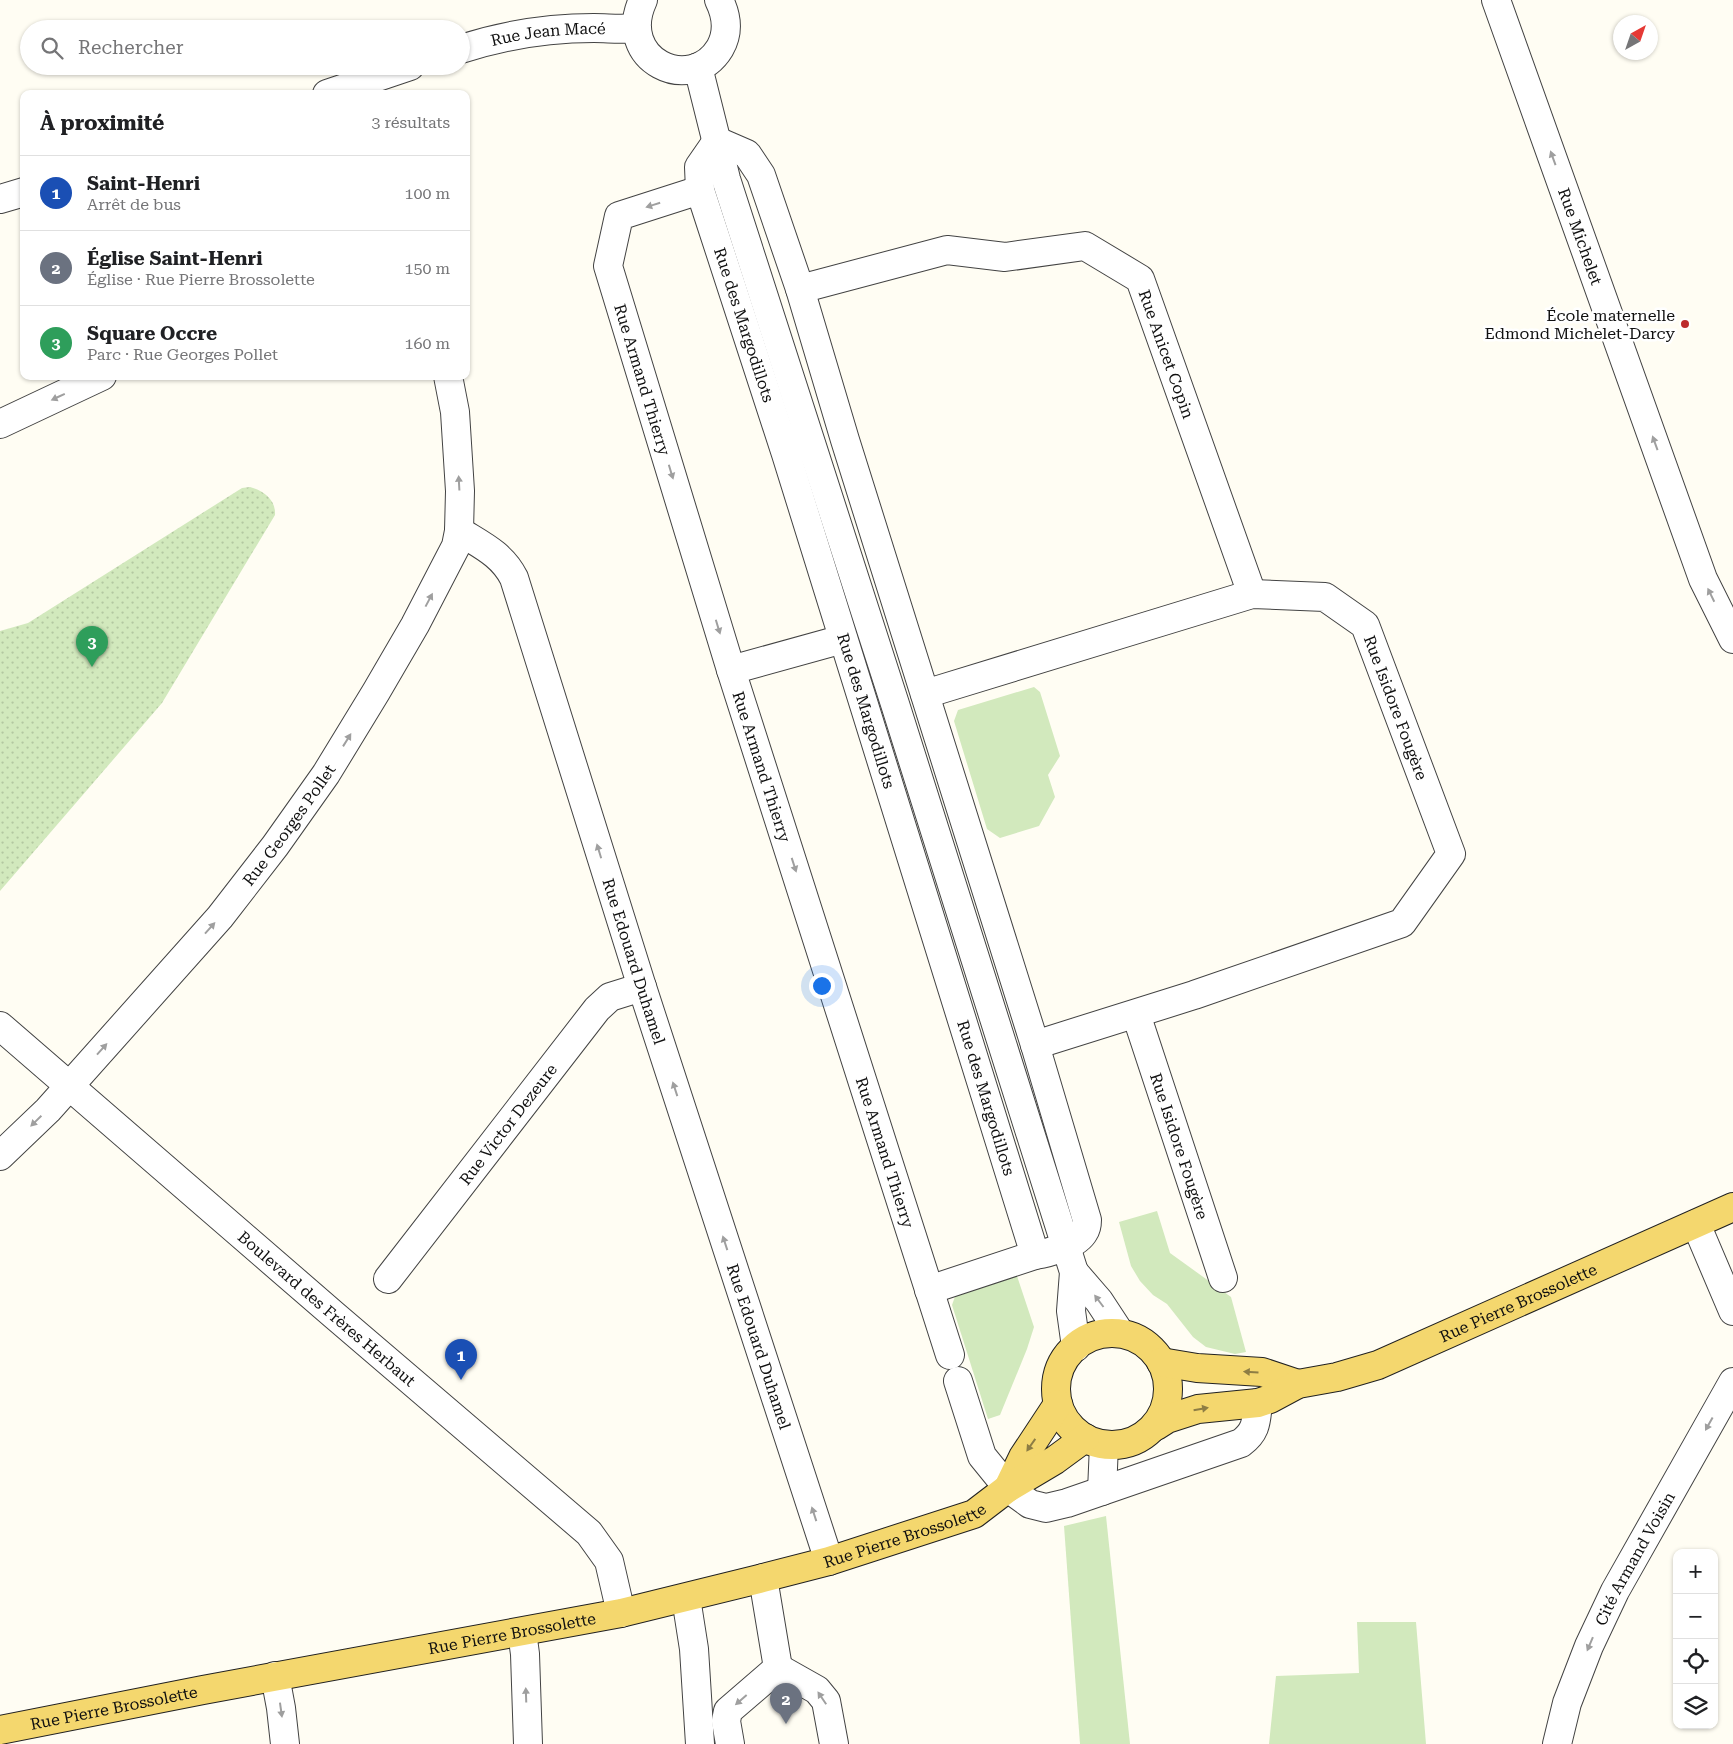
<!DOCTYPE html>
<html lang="fr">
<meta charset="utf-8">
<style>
body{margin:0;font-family:"Roboto Serif",serif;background:#f6f6f6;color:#202124}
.controls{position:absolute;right:15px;bottom:15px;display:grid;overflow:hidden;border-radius:10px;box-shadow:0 1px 4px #0004}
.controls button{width:45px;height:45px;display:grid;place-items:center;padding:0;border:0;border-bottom:1px solid #e0e0e0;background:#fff;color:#202124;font:25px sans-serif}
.compass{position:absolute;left:1613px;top:15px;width:45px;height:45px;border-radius:50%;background:#fff;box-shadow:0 1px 4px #0004;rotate:40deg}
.you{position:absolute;left:821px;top:985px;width:18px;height:18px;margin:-12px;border:4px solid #fff;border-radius:50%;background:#1a73e8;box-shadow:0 0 0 8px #1a73e833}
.badge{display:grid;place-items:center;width:32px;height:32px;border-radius:50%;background:#db2777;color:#fff;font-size:16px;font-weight:700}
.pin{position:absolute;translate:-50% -41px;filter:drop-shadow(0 1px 2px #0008)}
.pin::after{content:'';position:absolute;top:26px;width:18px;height:15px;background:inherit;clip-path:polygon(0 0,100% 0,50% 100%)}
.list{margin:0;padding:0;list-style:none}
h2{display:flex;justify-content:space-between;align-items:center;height:65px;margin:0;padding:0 20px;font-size:21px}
h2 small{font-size:16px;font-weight:400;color:#757577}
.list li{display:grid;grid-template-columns:32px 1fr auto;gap:15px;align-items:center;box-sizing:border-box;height:75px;padding:0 20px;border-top:1px solid #e0e0e0}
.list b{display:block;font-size:19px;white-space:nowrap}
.list p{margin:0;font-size:16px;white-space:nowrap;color:#757577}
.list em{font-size:16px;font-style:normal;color:#757577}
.icon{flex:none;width:28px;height:28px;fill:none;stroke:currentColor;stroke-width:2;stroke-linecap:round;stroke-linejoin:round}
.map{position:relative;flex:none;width:1733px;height:1744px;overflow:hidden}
.search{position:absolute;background:#fff;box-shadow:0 1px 4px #0004;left:20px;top:20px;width:450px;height:55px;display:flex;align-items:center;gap:12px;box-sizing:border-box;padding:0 18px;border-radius:28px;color:#757577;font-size:19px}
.panel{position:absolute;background:#fff;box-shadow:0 1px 4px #0004;left:20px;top:90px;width:450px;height:290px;border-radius:10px}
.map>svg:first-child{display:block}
.grass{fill:#d2e9bd}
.park{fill:url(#park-dots)}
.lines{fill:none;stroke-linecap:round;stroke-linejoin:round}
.minor-casing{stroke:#434343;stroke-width:30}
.major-casing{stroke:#212121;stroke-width:30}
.minor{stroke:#fff;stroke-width:28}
.major{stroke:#f4d76e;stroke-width:28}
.oneway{fill:#9f9f9f}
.oneway2{fill:#8d7d44}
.poi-dot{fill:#bc2b2e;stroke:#fff;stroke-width:2}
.labels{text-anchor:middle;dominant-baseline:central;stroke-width:5;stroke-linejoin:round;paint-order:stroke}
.street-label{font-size:16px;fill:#101010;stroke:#fff}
.poi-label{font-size:16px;fill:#101010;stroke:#fff;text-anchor:end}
</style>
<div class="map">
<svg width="1733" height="1744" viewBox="0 0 1733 1744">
<defs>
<pattern id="park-dots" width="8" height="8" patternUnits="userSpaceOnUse" patternTransform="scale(1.25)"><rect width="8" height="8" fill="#d2e9bd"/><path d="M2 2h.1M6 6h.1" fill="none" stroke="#b3c7a1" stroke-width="1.8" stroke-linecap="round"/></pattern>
</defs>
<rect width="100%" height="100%" fill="#fffdf3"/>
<g class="grass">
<path d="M 1034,687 L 1040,692 L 1060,756 L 1048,775 L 1055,797 L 1039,826 L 1000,838 L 987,829 L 954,721 L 958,710 Z"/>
<path d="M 1157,1211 L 1170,1253 L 1231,1297 L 1246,1352 L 1235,1354 L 1206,1347 L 1193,1337 L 1167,1304 L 1153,1295 L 1140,1281 L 1131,1266 L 1119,1222 Z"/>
<path d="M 1015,1270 L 1034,1327 L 1027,1349 L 1000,1415 L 988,1419 L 952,1305 L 958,1288 Z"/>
<path d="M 1106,1516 L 1130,1744 L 1080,1744 L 1064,1526 Z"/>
<path d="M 1357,1622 L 1416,1622 L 1426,1744 L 1269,1744 L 1276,1676 L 1359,1673 Z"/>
</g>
<path class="park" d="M 250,487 C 264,491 276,500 275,515 L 162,703 L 0,891 L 0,631 L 28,623 L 242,488 Z"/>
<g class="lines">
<defs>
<g id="minor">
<path d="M 643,0 C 615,60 691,96 720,48 C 729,32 727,16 719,0"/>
<path id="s1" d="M 1496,0 L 1703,579 L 1733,639"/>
<path id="s2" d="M 461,49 C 504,35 548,28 594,28 C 609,28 620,30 636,28"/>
<path d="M 698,67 L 726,179 L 895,704 L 1074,1272 L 1071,1311 L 1076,1347"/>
<path d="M 327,94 L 410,66"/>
<path d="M 717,141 L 747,154 L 761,175 L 800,289 L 845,440 L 1035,1045 L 1087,1220 C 1087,1224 1086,1229 1084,1232 C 1077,1245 1049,1253 1035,1255 L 786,454 L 700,190 L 699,167 Z"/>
<path id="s3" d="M 700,190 L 619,216 L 608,266 L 731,670 L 950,1355"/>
<path d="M 0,199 L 24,192"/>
<path id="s4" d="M 800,289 L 947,250 L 1005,257 L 1085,246 L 1140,279 L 1252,594"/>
<path d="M 0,424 L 102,376"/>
<path id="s5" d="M 459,531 C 481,545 502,554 514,578 L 642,987 L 829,1561"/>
<path d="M 731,670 L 843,639"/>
<path id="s6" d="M 925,694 L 1252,594 L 1325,597 L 1365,625 L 1451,854 L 1402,923 L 1194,995 L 1035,1045"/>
<path id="s7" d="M 1136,1014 L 1223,1278"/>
<path id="s8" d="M 0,1026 L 334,1315 L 589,1533 L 609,1561 L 621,1613"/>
<path id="s9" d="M 0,1156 L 48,1110 L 220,917 L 275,846 L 326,774 L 376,692 L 415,625 L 456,546 L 459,531 L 460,491 L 455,412 L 448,376"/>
<path d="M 1696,1224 L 1733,1311"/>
<path d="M 1074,1272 L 1099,1301 L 1120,1333"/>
<path id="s10" d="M 388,1279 L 597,1009 L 610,997 L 642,987"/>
<path d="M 929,1290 L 1035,1255"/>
<path d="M 958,1381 L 982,1456 L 1008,1488 L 1030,1504 L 1046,1508 L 1067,1503 L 1241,1443 C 1257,1431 1256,1421 1258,1403"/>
<path d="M 1102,1491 L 1104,1445"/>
<path d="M 763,1578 L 778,1668"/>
<path d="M 686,1598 L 694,1649 L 700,1744"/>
<path d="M 522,1632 L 525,1654 L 528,1744"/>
<path d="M 778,1668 L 817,1690 L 826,1701 L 834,1744"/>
<path d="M 275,1676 L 281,1708 L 285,1744"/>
<path d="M 730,1744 L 726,1721 L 728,1711 L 778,1668"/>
<path id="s11" d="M 1557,1744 L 1567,1703 L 1589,1646 L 1615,1591 L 1733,1382"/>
</g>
<g id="major">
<circle cx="1112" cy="1389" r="56"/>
<path d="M 1161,1362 L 1197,1368 L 1262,1372 L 1298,1384"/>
<path id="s12" d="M 1156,1426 L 1167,1419 L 1198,1409 L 1258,1403 L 1270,1399 L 1298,1384 L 1337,1377 L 1378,1365 L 1733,1207"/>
<path d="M 1008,1488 L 1023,1457 L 1058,1404"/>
<path id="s13" d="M 0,1730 L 203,1690 L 621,1613 L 763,1578 L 829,1561 L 974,1514 L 1008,1488 L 1055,1460 L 1085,1438"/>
</g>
</defs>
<use href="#minor" class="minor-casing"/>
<use href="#major" class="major-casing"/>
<use href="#minor" class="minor"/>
<use href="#major" class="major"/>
</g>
<defs><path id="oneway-solid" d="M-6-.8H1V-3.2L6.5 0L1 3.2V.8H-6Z" transform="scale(1.25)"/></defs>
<g class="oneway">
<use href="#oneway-solid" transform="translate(1553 158) rotate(-110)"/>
<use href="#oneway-solid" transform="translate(653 205) rotate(163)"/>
<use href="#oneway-solid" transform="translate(58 397) rotate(155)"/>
<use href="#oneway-solid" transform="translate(1655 443) rotate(-110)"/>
<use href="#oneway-solid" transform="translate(671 472) rotate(73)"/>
<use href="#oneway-solid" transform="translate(459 483) rotate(-93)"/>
<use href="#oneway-solid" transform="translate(1711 595) rotate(-116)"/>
<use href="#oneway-solid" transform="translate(429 600) rotate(-62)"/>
<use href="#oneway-solid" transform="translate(718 627) rotate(73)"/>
<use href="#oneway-solid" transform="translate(347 740) rotate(-58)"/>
<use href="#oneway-solid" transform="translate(599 851) rotate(-107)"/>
<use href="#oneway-solid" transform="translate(794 865) rotate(72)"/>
<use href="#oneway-solid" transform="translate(210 928) rotate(-48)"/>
<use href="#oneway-solid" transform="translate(102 1049) rotate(-48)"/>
<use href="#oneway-solid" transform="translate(675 1089) rotate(-108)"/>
<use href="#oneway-solid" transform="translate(36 1121) rotate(136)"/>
<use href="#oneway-solid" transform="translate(725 1243) rotate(-108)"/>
<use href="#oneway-solid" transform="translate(1099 1301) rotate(-127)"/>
<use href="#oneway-solid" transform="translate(1709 1424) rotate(119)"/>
<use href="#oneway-solid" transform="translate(814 1514) rotate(-108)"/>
<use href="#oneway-solid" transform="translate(1590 1644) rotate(113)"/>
<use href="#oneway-solid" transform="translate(526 1695) rotate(-92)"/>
<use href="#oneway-solid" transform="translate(822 1698) rotate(-124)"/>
<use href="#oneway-solid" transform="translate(741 1700) rotate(139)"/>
<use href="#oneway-solid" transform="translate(281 1710) rotate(82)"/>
</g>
<g class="oneway2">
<use href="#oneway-solid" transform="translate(1251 1372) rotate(-177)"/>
<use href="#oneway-solid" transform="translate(1201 1409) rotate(-10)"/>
<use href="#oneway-solid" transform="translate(1031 1445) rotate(125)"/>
</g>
<circle class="poi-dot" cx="1685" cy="324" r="5"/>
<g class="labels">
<g class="street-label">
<text stroke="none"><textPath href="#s2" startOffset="89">Rue Jean Macé</textPath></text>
<text stroke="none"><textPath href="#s1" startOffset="251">Rue Michelet</textPath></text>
<text transform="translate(744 325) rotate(72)">Rue des Margodillots</text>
<text stroke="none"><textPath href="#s4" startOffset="435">Rue Anicet Copin</textPath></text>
<text stroke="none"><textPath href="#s3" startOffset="255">Rue Armand Thierry</textPath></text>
<text stroke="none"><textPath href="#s6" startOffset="552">Rue Isidore Fougère</textPath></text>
<text transform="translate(866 711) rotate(73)">Rue des Margodillots</text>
<text stroke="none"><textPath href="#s3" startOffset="660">Rue Armand Thierry</textPath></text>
<text stroke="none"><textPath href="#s9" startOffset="440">Rue Georges Pollet</textPath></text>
<text stroke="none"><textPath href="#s5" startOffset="475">Rue Edouard Duhamel</textPath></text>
<text transform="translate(986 1098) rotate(73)">Rue des Margodillots</text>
<text stroke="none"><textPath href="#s10" startOffset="196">Rue Victor Dezeure</textPath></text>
<text stroke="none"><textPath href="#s7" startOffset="139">Rue Isidore Fougère</textPath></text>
<text stroke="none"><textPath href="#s3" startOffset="1065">Rue Armand Thierry</textPath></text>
<text stroke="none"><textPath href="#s12" startOffset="386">Rue Pierre Brossolette</textPath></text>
<text stroke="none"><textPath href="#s8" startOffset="432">Boulevard des Frères Herbaut</textPath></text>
<text stroke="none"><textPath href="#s5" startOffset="880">Rue Edouard Duhamel</textPath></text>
<text stroke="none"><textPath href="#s13" startOffset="926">Rue Pierre Brossolette</textPath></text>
<text stroke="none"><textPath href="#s11" startOffset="202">Cité Armand Voisin</textPath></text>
<text stroke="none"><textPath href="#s13" startOffset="521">Rue Pierre Brossolette</textPath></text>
<text stroke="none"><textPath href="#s13" startOffset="116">Rue Pierre Brossolette</textPath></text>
</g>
<g class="poi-label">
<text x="1675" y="315">École maternelle<tspan x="1675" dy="18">Edmond Michelet-Darcy</tspan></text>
</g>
</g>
</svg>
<div class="controls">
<button>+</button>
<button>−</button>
<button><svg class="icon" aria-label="locate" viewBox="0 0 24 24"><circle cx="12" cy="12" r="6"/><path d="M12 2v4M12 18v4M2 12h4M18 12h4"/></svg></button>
<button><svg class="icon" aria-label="layers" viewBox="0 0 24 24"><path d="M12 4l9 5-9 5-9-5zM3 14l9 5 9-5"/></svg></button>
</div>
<svg class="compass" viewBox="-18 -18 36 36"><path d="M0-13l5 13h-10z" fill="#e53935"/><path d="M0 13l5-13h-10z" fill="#757577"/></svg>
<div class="you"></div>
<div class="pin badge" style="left:461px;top:1380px;background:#1a4fb4">1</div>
<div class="pin badge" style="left:786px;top:1724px;background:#6b7280">2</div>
<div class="pin badge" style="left:92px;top:667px;background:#2e9e5b">3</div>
<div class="search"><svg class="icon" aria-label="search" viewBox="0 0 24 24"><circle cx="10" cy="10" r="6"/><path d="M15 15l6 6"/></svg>Rechercher</div>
<section class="panel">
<h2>À proximité<small>3 résultats</small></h2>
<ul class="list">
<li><span class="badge" style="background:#1a4fb4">1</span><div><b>Saint-Henri</b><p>Arrêt de bus</p></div><em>100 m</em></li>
<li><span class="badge" style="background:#6b7280">2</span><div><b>Église Saint-Henri</b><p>Église · Rue Pierre Brossolette</p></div><em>150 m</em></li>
<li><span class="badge" style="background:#2e9e5b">3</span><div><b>Square Occre</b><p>Parc · Rue Georges Pollet</p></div><em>160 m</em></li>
</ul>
</section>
</div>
